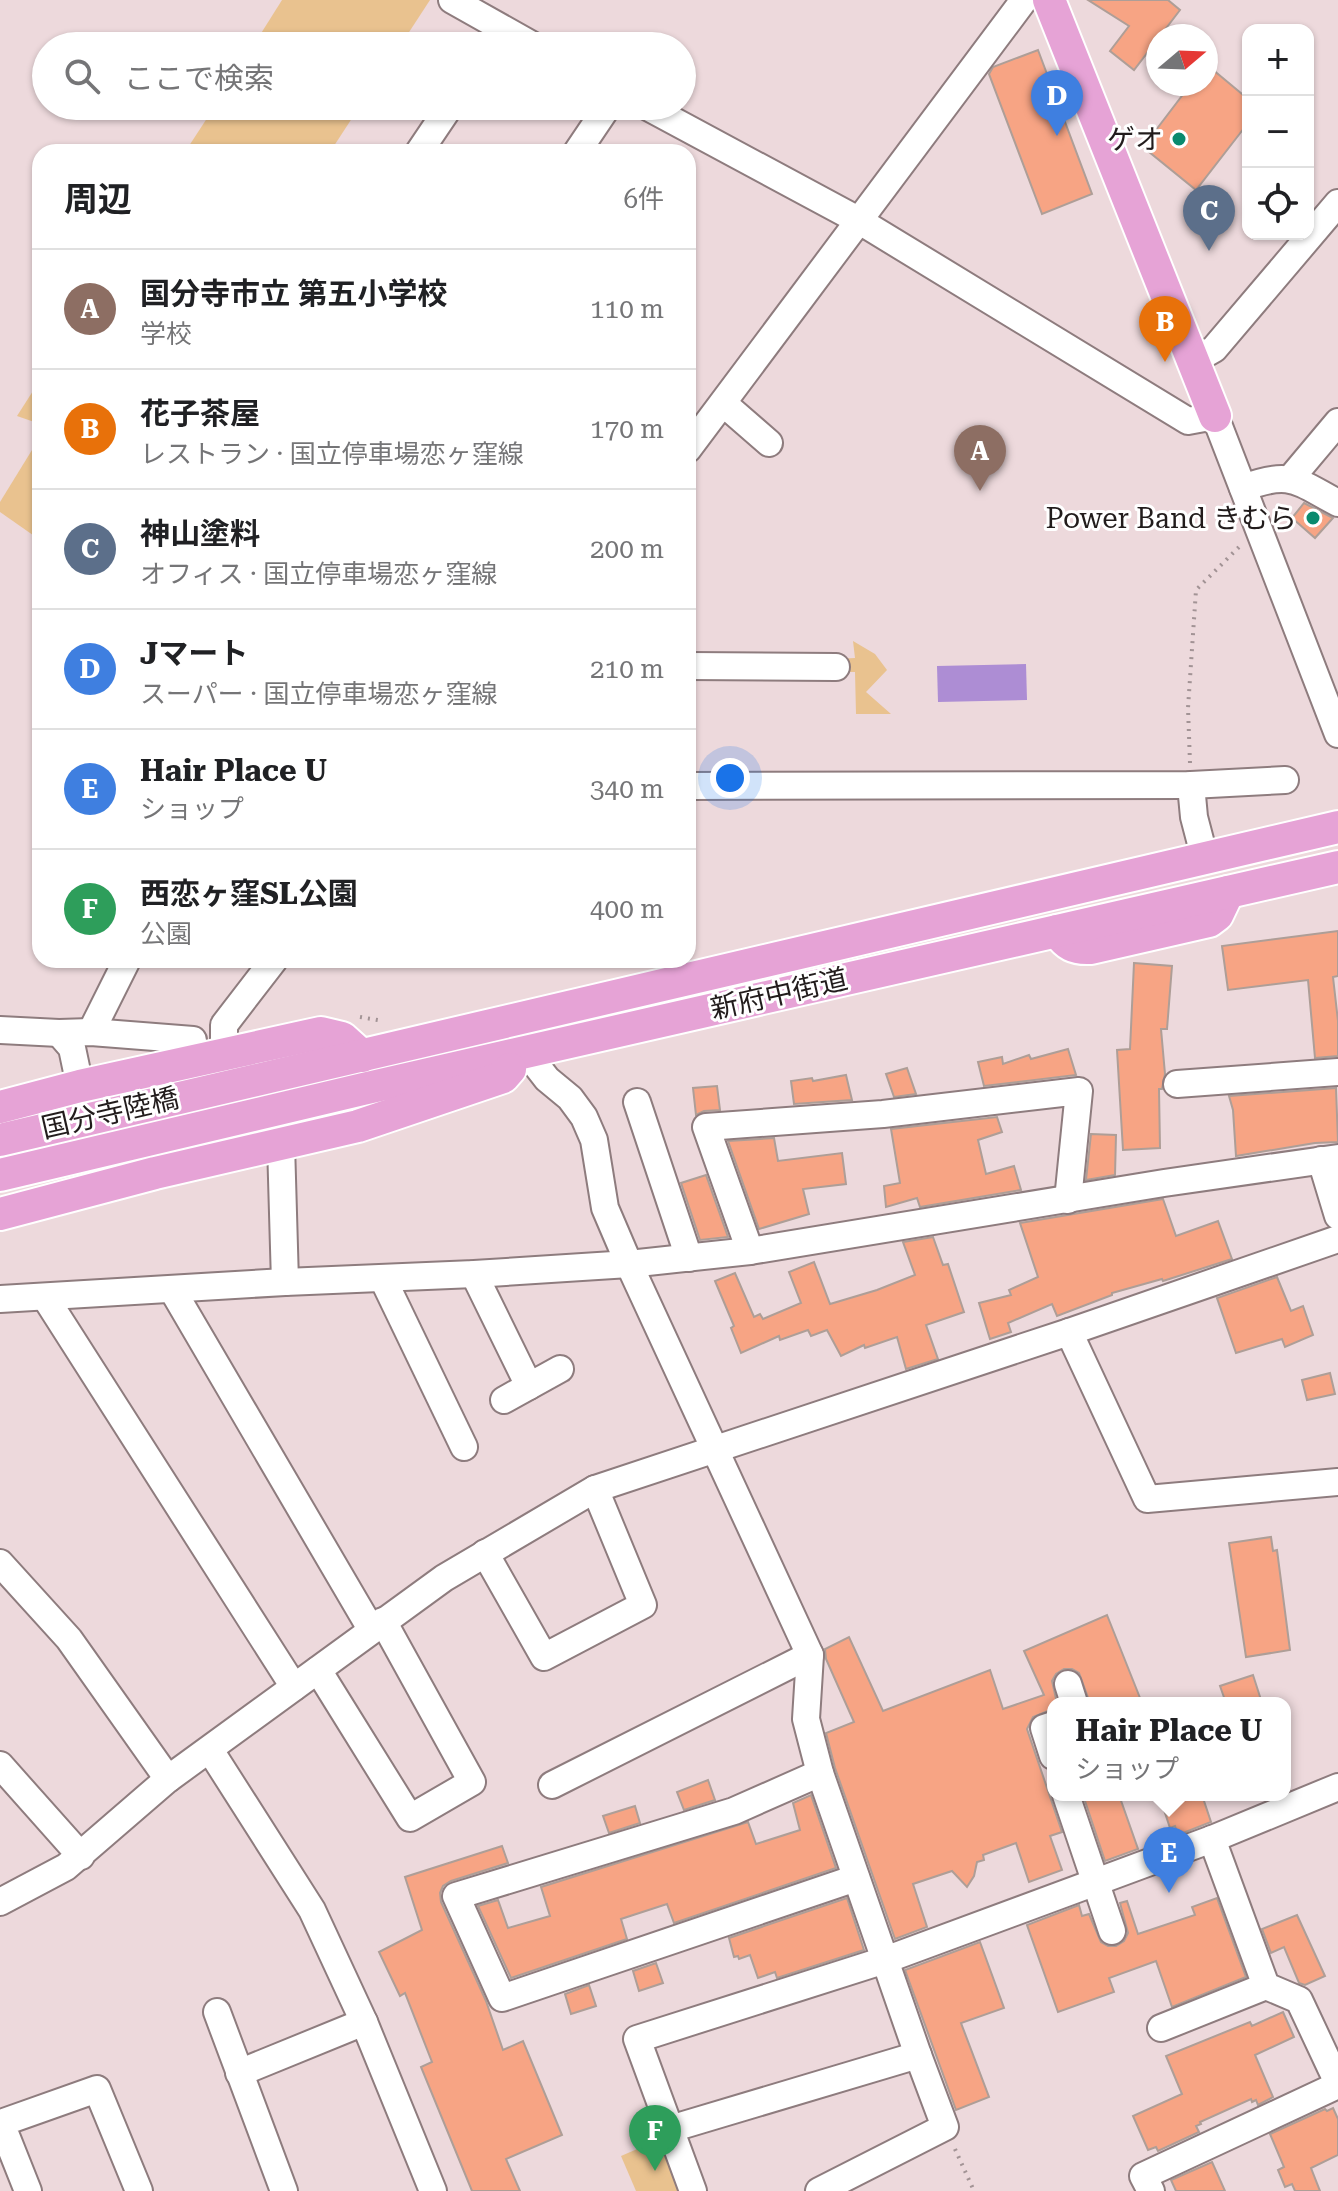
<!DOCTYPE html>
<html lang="ja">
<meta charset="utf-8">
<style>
body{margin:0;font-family:"Roboto Serif","Noto Sans JP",serif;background:#f6f6f6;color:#202124}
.controls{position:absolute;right:24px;top:24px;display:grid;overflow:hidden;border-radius:16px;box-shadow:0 2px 6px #0004}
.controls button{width:72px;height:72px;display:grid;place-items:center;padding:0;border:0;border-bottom:2px solid #e0e0e0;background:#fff;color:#202124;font:40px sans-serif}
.compass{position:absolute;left:1146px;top:24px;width:72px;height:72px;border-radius:50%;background:#fff;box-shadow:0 2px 6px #0004;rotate:71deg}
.you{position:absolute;left:730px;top:778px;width:28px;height:28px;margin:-20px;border:6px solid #fff;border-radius:50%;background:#1a73e8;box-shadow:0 0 0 12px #1a73e833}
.badge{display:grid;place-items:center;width:52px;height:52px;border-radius:50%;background:#111827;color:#fff;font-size:26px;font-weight:700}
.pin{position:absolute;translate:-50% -66px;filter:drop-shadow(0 2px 4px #0008)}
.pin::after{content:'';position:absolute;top:42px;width:28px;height:24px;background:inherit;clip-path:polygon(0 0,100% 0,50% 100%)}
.popup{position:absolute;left:1047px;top:1697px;width:244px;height:104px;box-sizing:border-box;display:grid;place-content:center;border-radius:16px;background:#fff;filter:drop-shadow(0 2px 6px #0005);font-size:26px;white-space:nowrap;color:#757577}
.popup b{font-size:30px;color:#202124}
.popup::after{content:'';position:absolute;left:50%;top:100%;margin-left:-16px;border:16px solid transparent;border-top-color:#fff}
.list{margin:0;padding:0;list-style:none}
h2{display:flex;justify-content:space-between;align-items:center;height:104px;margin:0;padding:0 32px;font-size:34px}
h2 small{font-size:26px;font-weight:400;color:#757577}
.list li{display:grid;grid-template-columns:52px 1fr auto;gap:24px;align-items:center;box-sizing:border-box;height:120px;padding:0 32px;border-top:2px solid #e0e0e0}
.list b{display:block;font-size:30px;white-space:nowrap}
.list p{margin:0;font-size:26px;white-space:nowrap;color:#757577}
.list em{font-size:26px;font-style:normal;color:#757577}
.icon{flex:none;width:44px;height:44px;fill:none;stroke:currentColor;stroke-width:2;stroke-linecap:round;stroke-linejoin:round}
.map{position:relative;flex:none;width:1338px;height:2191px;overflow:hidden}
.search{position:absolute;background:#fff;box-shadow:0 2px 6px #0004;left:32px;top:32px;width:664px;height:88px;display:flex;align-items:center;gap:20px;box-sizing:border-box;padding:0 28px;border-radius:44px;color:#757577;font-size:30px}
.panel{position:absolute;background:#fff;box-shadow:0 2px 6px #0004;left:32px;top:144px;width:664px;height:824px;border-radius:24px}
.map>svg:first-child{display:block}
.green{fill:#e9c28f}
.water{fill:#ad8dd4}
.building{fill:#f7a484;stroke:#ae9e97;stroke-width:2}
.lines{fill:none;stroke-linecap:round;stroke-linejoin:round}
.minor-casing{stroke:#8e7c7e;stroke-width:30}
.major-casing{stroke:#fff;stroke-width:36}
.path{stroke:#a29395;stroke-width:4;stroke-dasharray:2 6;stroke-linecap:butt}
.minor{stroke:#fff;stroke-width:26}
.major{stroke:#e6a3d6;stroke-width:32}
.poi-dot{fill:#0a8a6e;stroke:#fff;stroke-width:3}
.labels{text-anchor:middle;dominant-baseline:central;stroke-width:6;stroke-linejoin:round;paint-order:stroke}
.poi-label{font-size:28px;fill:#221c1c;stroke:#fff;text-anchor:end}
.street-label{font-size:28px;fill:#221c1c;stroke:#fff}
</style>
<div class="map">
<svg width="1338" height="2191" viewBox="0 0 1338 2191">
<rect width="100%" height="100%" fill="#edd9dc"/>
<g class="green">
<path d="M 282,0 L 430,0 L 400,46 L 253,46 Z"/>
<path d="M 215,106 L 360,106 L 330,152 L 185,152 Z"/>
<path d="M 40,380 L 40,424 L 17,416 Z"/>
<path d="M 40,437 L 40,540 L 0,512 L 0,502 Z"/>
<path d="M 853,641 L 875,654 L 887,670 L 866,692 L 891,714 L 856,714 L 855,672 L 836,672 L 835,659 L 855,658 Z"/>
<path d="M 672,2134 L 688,2191 L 636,2191 L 621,2156 Z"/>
</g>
<path class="water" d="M 1026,664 L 1027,700 L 938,702 L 937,666 Z"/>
<g class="building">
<path d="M 1088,0 L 1168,0 L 1180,10 L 1134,70 L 1110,51 L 1129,26 Z"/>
<path d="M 1038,50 L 1092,194 L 1042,214 L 989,74 L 993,67 Z"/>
<path d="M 1206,64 L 1248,99 L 1248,123 L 1196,190 L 1143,147 L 1191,84 L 1206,84 Z"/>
<path d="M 1304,503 L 1333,518 L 1315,538 L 1292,518 Z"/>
<path d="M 1338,931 L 1338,976 L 1333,977 L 1338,1021 L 1338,1056 L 1315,1058 L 1308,980 L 1228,990 L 1222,946 Z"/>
<path d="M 1134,963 L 1172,966 L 1167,1029 L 1161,1029 L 1165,1074 L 1162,1089 L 1159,1089 L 1160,1148 L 1123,1150 L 1117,1050 L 1130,1049 Z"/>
<path d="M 1068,1049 L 1076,1075 L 984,1086 L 978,1062 L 1002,1057 L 1003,1064 L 1029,1055 L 1031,1059 Z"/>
<path d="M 907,1068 L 916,1094 L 894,1097 L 886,1074 Z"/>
<path d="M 846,1075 L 852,1100 L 794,1104 L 791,1081 L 812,1078 L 813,1081 Z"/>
<path d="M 717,1086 L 720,1110 L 704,1111 L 696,1115 L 693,1088 Z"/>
<path d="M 1336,1088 L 1338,1142 L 1315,1143 L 1236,1156 L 1233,1110 L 1229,1096 Z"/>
<path d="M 997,1117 L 1002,1132 L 978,1140 L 986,1174 L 1014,1166 L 1021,1190 L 920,1207 L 917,1198 L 886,1207 L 884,1186 L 900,1183 L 891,1129 Z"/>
<path d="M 1091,1134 L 1116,1135 L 1115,1175 L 1086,1180 Z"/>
<path d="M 774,1138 L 778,1161 L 842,1153 L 846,1184 L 803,1189 L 809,1214 L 759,1229 L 728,1141 Z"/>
<path d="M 706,1175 L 728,1237 L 700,1240 L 681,1183 Z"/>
<path d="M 1163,1199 L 1176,1236 L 1218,1221 L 1232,1259 L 1163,1281 L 1162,1279 L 1112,1293 L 1112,1295 L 1057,1316 L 1052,1304 L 1008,1323 L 1011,1332 L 990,1339 L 979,1303 L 1011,1295 L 1009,1290 L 1038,1277 L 1020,1223 Z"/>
<path d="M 933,1237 L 943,1265 L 948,1264 L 964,1312 L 926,1325 L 938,1359 L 906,1369 L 897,1337 L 865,1348 L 864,1345 L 841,1356 L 827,1330 L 811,1336 L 808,1330 L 780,1340 L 779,1336 L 741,1353 L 731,1328 L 734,1326 L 715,1281 L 735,1273 L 754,1317 L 760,1314 L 763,1319 L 801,1303 L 789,1272 L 814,1262 L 830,1304 L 877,1290 L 915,1275 L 903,1242 Z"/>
<path d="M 1277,1277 L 1291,1311 L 1303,1306 L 1313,1335 L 1285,1347 L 1282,1339 L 1236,1353 L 1217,1298 Z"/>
<path d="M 1330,1373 L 1335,1394 L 1307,1400 L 1302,1380 Z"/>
<path d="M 1271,1537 L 1273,1551 L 1277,1550 L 1290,1650 L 1246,1657 L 1229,1543 Z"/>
<path d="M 1107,1615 L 1142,1703 L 1090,1703 L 1079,1673 L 1072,1669 L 1064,1669 L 1056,1674 L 1052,1681 L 1057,1703 L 1053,1703 L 1053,1709 L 1033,1717 L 1027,1729 L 1062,1832 L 1050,1836 L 1062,1870 L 1029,1882 L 1016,1843 L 983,1855 L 984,1860 L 977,1862 L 974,1876 L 967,1887 L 952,1871 L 913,1884 L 927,1927 L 895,1939 L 835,1768 L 826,1733 L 854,1722 L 826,1659 L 825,1649 L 849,1637 L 883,1711 L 990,1670 L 1003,1709 L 1044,1695 L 1024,1651 Z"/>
<path d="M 1253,1675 L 1262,1703 L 1226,1703 L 1220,1686 Z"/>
<path d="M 708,1780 L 715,1800 L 684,1810 L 677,1792 Z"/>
<path d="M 811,1795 L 836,1868 L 674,1923 L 667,1904 L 621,1919 L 627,1939 L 511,1978 L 478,1906 L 498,1900 L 508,1928 L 550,1916 L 541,1887 L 748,1822 L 756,1844 L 800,1830 L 793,1803 Z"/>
<path d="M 1083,1795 L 1119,1795 L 1138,1849 L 1105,1861 Z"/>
<path d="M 1159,1795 L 1202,1795 L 1211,1822 L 1178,1835 L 1175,1826 L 1170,1828 Z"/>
<path d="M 635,1806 L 640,1823 L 609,1833 L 603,1816 Z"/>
<path d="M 502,1846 L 508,1863 L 451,1881 L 443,1886 L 440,1893 L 441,1902 L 486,2001 L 503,2050 L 523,2041 L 562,2135 L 506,2159 L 520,2191 L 472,2191 L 421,2067 L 432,2062 L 405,1993 L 400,1996 L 379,1952 L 422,1930 L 405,1877 Z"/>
<path d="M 847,1898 L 864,1950 L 777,1978 L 775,1972 L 758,1978 L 750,1955 L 739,1959 L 738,1956 L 734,1957 L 729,1938 Z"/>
<path d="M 1217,1898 L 1246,1977 L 1172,2007 L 1156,1961 L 1109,1978 L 1114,1992 L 1058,2012 L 1027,1925 L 1079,1905 L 1082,1916 L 1089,1914 L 1101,1942 L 1108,1946 L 1116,1946 L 1124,1941 L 1128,1933 L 1120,1903 L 1127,1901 L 1138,1934 L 1195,1915 L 1192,1907 Z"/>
<path d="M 1297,1915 L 1325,1976 L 1305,1985 L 1299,1983 L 1284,1947 L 1271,1953 L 1262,1929 Z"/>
<path d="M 980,1942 L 1004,2008 L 961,2023 L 989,2097 L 956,2110 L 905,1970 Z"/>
<path d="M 656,1963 L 663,1983 L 639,1991 L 633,1971 Z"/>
<path d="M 589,1985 L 596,2006 L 571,2014 L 565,1994 Z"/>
<path d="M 1283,2012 L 1294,2037 L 1255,2055 L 1273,2097 L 1258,2105 L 1256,2100 L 1252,2102 L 1251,2099 L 1200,2122 L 1201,2124 L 1196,2126 L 1199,2132 L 1158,2151 L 1156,2147 L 1148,2150 L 1133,2116 L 1182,2094 L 1166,2056 L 1250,2022 L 1252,2026 Z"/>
<path d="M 1333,2108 L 1338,2119 L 1338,2155 L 1311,2168 L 1320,2191 L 1295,2191 L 1292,2184 L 1285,2187 L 1278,2170 L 1284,2167 L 1270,2134 L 1325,2109 L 1327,2111 Z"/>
<path d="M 1212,2162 L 1225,2191 L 1176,2191 L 1171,2180 Z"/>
</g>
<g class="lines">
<defs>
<g id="minor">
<path d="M 452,0 L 534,46"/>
<path d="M 646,106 L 858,220 L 1188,421 L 1215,416 L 1338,734"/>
<path d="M 419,152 L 450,106"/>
<path d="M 577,152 L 608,106"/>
<path d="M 1193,361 L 1214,349 L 1338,203"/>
<path d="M 723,403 L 769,443"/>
<path d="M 688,449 L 1024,0"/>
<path d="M 1291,478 L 1338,422"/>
<path d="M 1243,488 C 1291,470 1296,481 1338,503"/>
<path d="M 688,666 L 836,667"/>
<path d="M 1191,785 L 1194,817 L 1205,859"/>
<path d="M 688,786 L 1191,785 L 1285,780"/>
<path d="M 0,1030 L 59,1033 L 91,1032 L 193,1040"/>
<path d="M 91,1032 L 127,960"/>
<path d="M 59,1033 L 72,1048 L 80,1086"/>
<path d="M 526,1052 L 547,1079 L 570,1098 L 584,1117 L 594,1140 L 605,1208 L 629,1264 L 810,1655 L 806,1719 L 820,1773 L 918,2055 L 945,2127 L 819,2191"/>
<path d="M 224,1054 L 224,1025 L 274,960"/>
<path d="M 1177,1084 L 1338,1072"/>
<path d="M 637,1102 L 689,1258"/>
<path d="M 281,1144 L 285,1282"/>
<path d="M 1321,1160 L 1338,1216"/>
<path d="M 750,1251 L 706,1127 L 883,1114 L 1079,1091 L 1068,1200"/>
<path d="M 474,1274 L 529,1386"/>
<path d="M 383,1279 L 464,1447"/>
<path d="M 173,1291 L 371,1629"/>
<path d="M 45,1297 L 294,1687"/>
<path d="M 0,1299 L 285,1282 L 474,1274 L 629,1264 L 750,1251 L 1164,1183 L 1338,1158"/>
<path d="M 1069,1332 L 1147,1499 L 1338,1482"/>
<path d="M 504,1400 L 560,1369"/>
<path d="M 485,1553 L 544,1657 L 643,1605 L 595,1489"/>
<path d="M 0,1563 L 69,1639 L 168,1779"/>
<path d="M 318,1670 L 410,1818 L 472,1782 L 383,1621"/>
<path d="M 1068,1684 L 1074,1703"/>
<path d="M 1053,1725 L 1044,1728 L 1053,1756"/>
<path d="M 210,1750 L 312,1910 L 364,2022 L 433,2191"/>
<path d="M 0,1765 L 81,1856"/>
<path d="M 820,1773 L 734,1811 L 456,1896 L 502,1998 L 856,1878"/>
<path d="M 552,1785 L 810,1655"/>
<path d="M 1066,1795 L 1112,1931"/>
<path d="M 1212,1839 L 1266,1986 L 1299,2000 L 1338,2083"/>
<path d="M 0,1902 L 66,1867 L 168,1779 L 444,1578 L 595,1489 L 1069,1332 L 1338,1239"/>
<path d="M 217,2012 L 284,2191"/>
<path d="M 1161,2028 L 1266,1986"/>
<path d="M 239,2073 L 364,2022"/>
<path d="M 670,2129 L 918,2055"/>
<path d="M 28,2191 L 1,2123 L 97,2089 L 139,2191"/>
<path d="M 693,2191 L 637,2039 L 885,1960 L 1212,1839 L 1338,1787"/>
<path d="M 1151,2191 L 1143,2176 L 1338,2085"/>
</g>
<g id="major">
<path d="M 1049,0 L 1215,416"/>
<path d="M 1057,931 C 1067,945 1074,949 1091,948 L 1209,921 L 1217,915 L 1228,892"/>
<path d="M 0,1107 L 80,1086 L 321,1033 L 342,1038 L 362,1056"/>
<path d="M 0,1140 L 1338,827"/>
<path d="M 0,1175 L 363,1089 L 1338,867"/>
<path d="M 0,1214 L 155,1173 L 358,1126 L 503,1077 L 510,1069"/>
</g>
</defs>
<use href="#minor" class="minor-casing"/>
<use href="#major" class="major-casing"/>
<g class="path">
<path d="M 1190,763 L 1188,708 L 1196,590 L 1240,546"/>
<path d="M 360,1017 L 383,1021"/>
<path d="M 955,2149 L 974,2191"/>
</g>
<use href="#minor" class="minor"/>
<use href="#major" class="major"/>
</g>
<g class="poi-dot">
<circle cx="1179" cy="139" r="8"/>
<circle cx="1313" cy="518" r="8"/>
</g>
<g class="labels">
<g class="poi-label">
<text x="1163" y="139">ゲオ</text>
<text x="1297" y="518">Power Band きむら</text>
</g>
<g class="street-label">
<text transform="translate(779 994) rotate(-13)">新府中街道</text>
<text transform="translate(110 1113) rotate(-13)">国分寺陸橋</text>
</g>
</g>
</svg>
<div class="controls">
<button>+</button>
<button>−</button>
<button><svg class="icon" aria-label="locate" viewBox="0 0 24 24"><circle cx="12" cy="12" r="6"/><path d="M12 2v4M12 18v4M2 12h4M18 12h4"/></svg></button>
</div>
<svg class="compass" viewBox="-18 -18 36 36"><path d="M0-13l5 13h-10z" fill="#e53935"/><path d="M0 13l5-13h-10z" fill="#757577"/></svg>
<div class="you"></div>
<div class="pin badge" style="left:980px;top:491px;background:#8d6e63">A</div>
<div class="pin badge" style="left:1165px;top:362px;background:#e8710a">B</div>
<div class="pin badge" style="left:1209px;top:251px;background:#5c6f8a">C</div>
<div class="pin badge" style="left:1057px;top:136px;background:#3f7fe0">D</div>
<div class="pin badge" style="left:1169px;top:1893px;background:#3f7fe0">E</div>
<div class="popup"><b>Hair Place U</b>ショップ</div>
<div class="pin badge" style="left:655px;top:2171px;background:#2e9e5b">F</div>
<div class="search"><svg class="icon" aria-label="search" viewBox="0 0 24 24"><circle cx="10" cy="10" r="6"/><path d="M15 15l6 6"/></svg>ここで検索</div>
<section class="panel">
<h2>周辺<small>6件</small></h2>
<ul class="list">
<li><span class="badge" style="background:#8d6e63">A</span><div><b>国分寺市立 第五小学校</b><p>学校</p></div><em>110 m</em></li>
<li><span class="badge" style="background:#e8710a">B</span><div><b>花子茶屋</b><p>レストラン · 国立停車場恋ヶ窪線</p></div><em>170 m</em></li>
<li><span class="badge" style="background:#5c6f8a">C</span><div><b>神山塗料</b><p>オフィス · 国立停車場恋ヶ窪線</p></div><em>200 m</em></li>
<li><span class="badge" style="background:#3f7fe0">D</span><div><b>Jマート</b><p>スーパー · 国立停車場恋ヶ窪線</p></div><em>210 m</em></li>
<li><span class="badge" style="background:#3f7fe0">E</span><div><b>Hair Place U</b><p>ショップ</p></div><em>340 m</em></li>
<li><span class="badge" style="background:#2e9e5b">F</span><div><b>西恋ヶ窪SL公園</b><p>公園</p></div><em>400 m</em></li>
</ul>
</section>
</div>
